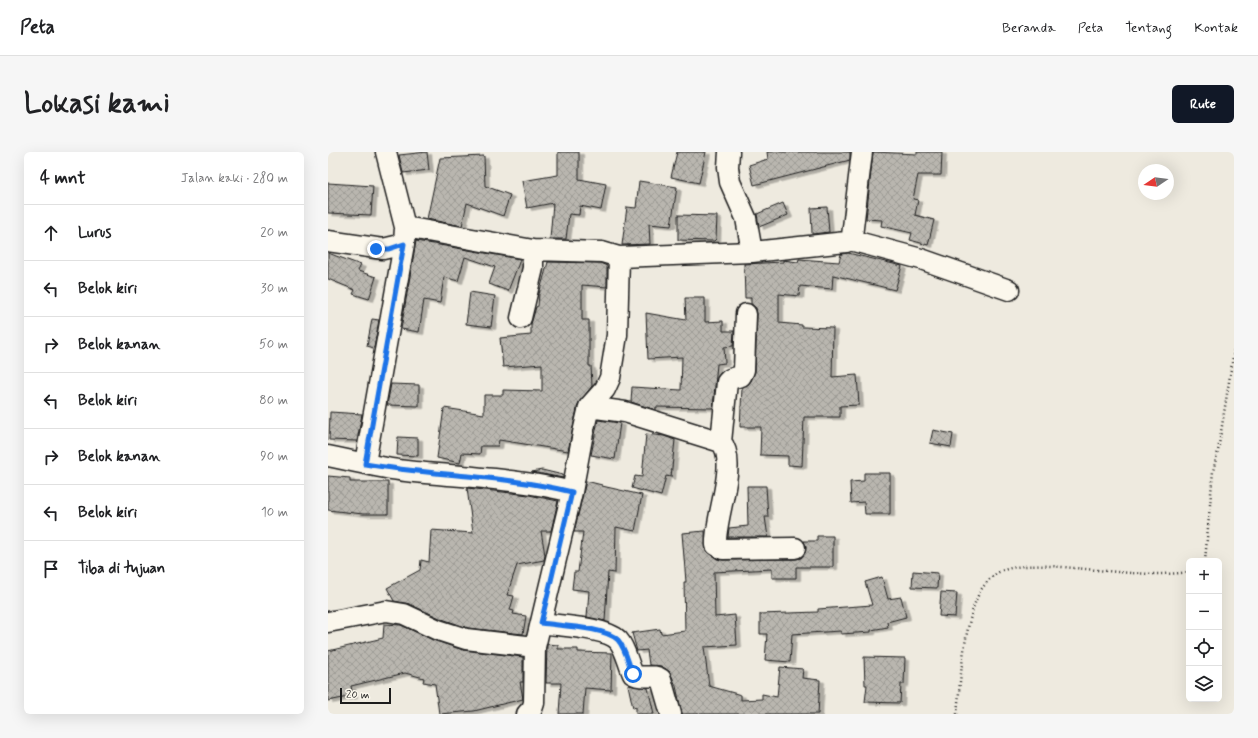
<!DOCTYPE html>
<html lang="id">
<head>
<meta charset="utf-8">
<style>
	:root { --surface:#fff; --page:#f6f6f6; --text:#202124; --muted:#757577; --line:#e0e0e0; --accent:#111827 }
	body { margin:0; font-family:Mynerve,sans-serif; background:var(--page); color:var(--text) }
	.controls { position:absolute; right:12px; bottom:12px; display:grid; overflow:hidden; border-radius:6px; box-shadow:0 4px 16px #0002 }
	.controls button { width:36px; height:36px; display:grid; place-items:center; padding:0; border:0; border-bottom:1px solid var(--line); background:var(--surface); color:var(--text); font:20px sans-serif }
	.compass { position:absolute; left:810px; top:12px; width:36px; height:36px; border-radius:50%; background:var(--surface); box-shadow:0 4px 16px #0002; rotate:257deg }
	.scale { position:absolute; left:12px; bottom:10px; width:51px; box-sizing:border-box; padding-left:4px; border:2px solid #1c1c1c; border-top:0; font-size:11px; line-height:14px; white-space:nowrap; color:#1c1c1c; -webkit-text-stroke:3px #fbf7ec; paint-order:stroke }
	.stop { position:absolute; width:12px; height:12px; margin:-9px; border:3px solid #1a73e8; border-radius:50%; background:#fff }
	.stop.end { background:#1a73e8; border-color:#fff; box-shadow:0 1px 4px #0008 }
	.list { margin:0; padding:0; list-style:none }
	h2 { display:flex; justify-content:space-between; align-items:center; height:52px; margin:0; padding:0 16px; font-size:17px }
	h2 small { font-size:13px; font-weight:400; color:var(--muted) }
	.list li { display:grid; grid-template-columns:26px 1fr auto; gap:12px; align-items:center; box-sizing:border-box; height:56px; padding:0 16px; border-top:1px solid var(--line) }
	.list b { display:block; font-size:15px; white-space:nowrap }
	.list em { font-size:13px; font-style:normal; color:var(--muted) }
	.icon { flex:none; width:22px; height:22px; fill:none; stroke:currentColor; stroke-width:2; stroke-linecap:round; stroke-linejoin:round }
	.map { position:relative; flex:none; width:906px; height:562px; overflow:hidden; border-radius:6px }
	header { display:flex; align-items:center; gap:24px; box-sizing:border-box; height:56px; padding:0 20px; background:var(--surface); border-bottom:1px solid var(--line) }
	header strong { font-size:19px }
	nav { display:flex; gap:22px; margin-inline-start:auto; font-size:14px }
	.intro { display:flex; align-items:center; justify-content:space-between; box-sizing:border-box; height:96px; padding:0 24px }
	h1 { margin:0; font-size:28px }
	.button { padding:10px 18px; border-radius:6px; background:var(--accent); color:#fff; font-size:14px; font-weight:700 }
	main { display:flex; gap:24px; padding:0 24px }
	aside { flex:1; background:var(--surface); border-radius:6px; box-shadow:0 4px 16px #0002 }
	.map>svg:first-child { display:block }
	.building { fill:url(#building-cross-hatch); stroke:#1c1c1c; filter:url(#shadow) }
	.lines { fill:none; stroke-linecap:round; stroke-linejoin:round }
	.minor-casing { stroke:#1c1c1c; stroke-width:23 }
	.path { stroke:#1c1c1c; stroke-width:2.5; stroke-dasharray:1 3; stroke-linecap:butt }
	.minor { stroke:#fbf7ec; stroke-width:20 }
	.route { stroke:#1a73e8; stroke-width:5 }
</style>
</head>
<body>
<header>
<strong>Peta</strong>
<nav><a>Beranda</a><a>Peta</a><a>Tentang</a><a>Kontak</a></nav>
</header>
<div class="intro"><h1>Lokasi kami</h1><a class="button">Rute</a></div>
<main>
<aside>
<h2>4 mnt<small>Jalan kaki · 280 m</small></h2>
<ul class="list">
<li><svg class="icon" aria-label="ahead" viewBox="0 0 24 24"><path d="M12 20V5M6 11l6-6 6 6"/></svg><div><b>Lurus</b></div><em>20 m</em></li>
<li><svg class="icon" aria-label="left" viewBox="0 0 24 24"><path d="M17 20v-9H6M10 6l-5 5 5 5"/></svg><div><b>Belok kiri</b></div><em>30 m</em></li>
<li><svg class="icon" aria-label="right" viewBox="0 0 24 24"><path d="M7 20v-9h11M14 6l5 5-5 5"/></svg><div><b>Belok kanan</b></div><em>50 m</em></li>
<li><svg class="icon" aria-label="left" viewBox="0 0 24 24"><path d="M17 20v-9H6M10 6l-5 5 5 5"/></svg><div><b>Belok kiri</b></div><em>80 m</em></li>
<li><svg class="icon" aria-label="right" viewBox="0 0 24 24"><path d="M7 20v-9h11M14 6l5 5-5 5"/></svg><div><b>Belok kanan</b></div><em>90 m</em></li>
<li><svg class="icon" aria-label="left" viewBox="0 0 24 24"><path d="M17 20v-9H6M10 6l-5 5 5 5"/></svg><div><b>Belok kiri</b></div><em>10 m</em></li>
<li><svg class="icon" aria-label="arrive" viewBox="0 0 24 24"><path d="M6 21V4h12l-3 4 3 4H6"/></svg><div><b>Tiba di tujuan</b></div></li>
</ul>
</aside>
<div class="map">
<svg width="906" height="562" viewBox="0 0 906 562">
	<defs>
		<pattern id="building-cross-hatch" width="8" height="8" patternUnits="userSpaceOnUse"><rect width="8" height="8" fill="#b9b6af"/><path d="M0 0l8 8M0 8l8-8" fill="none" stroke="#9e9c96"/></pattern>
		<filter id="shadow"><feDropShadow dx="4.5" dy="2.5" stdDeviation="0" flood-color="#0004"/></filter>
	</defs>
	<rect width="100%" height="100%" fill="#eeeadf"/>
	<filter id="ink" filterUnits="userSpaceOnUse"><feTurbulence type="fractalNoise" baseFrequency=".025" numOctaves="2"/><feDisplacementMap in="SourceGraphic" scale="8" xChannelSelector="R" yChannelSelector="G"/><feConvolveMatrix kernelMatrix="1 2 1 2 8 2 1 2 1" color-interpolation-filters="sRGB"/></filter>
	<g filter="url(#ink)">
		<!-- building -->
		<path class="building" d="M99 0 101 18 75 21 71 3Z
			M230 0H251V27L278 32 273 58 252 54 251 63 241 62 238 87H222L225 51 199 56 194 29 230 23Z
			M349 0H378L371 31 343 25Z
			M439 0H522V8L426 33 421 13 440 7Z
			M545 0 589 2V0H614L613 23H590L585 47 590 48 587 63 606 68 600 93 582 88 584 81 553 74 554 68 538 67Z
			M156 4 157 34 182 43 175 64 139 51 134 74 99 67 112 6Z
			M311 29 349 35 343 74 321 72 322 92 294 93 299 55 308 56Z
			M0 31 45 34 43 63 0 61Z
			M455 51 460 63 431 75 429 62Z
			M499 55 501 80 484 82 483 56Z
			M350 63 389 64 388 87 386 89 350 88Z
			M88 89 192 107V108L180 139 161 132 167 115 137 105 130 129 116 125 112 151 96 148 91 180 73 177Z
			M0 101 33 113 30 119 48 125 41 147 25 142 27 138 0 127Z
			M520 101 574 114 567 138 505 123 504 137 472 134 471 144 451 142V171L474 173V175L505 176 504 225 529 223 531 253 512 254V265H476L474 314 460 313V304L432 303 433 275H412L414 236 423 229 427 219 429 162 428 156 423 152V146H417L416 112 455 110V108L470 110 471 107 511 110 513 102Z
			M220 110 272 111 279 114V135L254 133V168H261V214H263L264 234 250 252 240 299 171 288 170 294H153L152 302 134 301 132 311 109 306 116 256 156 262V243H175V238L214 239V212L175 215 172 186 203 183V172L208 155 210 154 211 142Z
			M142 140 167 144 163 175 138 172Z
			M357 146H377V170L395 169V179H406L405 194 396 195 397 211 389 212 385 256 328 255V258L303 250 304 235 353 238 354 205 320 207 318 161 358 168Z
			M44 167 51 168 46 196 39 194Z
			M63 232 91 233V254L59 253Z
			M2 260 34 262 29 289 1 288Z
			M270 268 292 271 287 307 263 303Z
			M605 278 625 282 623 295 602 291Z
			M318 282 336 284 347 288 343 325 338 324 333 344 304 336 307 324 314 325Z
			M70 285 90 286V304L69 303Z
			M214 318 235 323V326L204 320Z
			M536 321H562V362H537L536 350 523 351 522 330 536 329Z
			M0 324 22 326V330H60V362H35L0 358Z
			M258 329 274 333V334L314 343 307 379 288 375 287 421 280 420 277 469 259 465 261 439 244 437 246 420H250L255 380H246Z
			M419 334H438L440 365H437L440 385H400L401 376 420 374Z
			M139 336 201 343 230 349 223 379H213L217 403 216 408 189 413 179 443 186 444 182 458 186 459 185 462 198 464 195 482 140 476 114 467 81 452 66 449 59 436 92 418 93 408 101 410 103 378 145 381Z
			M377 379 378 399 389 407 395 408 468 407 473 406 477 401 478 395 476 389H489V384H505V415H468V426H444V417L386 420 387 465 407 463 409 493 376 495 381 534 413 543V548L434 547V542L449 545 452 515 475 517 474 526 492 528 490 562H354L348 534 342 520 333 514 321 513 319 498 309 499 304 481 332 477 333 482 357 479 356 430H358L354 381Z
			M585 419 610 421 609 436 584 435Z
			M554 425 560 447 573 445 578 465 559 470 560 475 543 478V480L513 482V479L464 482 462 510 437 508 439 482H432V462L490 460V457L544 453 537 430Z
			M613 440 629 441 627 465 611 464Z
			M56 472 73 473 105 488 135 498 195 505V530H192L195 547 146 559 111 562 107 532 95 530 96 526 77 521 23 534 25 544 0 549V499L55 486Z
			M219 492 230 493V497H250V500L284 501 283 538 257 536 255 562H231L233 531H218Z
			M536 505 577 506 576 532H573L572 551 537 550 539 533H537Z
			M300 533 320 536 326 562H308V555L305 556Z"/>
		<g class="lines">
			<!-- minor casing -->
			<g class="minor-casing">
				<path id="minor" d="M401 0 400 15 402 30 418 66 424 100
					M77 75 205 98 274 100 291 105
					M522 88 593 107 681 138
					M0 89 55 97 76 92 77 75 58 0
					M193 166 205 116V98
					M261 255 297 260 393 290C411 310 386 367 388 393L395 397 467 396
					M393 290 399 230 402 227 413 224 416 218 418 162
					M0 304C26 309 52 316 78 319 133 325 189 326 244 340
					M37 311 76 92
					M0 470 58 459 76 462 110 478 138 487 207 495
					M213 471C232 474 277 475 290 488 298 497 300 512 305 522 314 528 325 521 333 527L343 562
					M199 562 204 557 206 551 207 495 244 340 255 281 261 255 277 237 282 226 289 183 291 105 424 100 518 90 522 88 524 84 534 0"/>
			</g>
			<!-- path -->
			<path class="path" d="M877 409 885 319 890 299 906 198
				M629 562C632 530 637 460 655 435 660 428 668 420 676 418 697 411 723 414 746 416 783 419 824 425 861 420"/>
			<!-- minor -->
			<use href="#minor" class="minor"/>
		</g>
	</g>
	<g class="lines" filter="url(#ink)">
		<!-- route -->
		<path class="route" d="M48 97H61L76 92 37 312C105 324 176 323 244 340L213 471C232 474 277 475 290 488 298 497 300 511 305 522"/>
	</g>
</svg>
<div class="controls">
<button>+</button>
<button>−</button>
<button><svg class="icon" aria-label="locate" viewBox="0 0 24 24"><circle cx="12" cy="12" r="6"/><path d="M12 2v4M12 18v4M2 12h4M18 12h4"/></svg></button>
<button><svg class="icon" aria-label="layers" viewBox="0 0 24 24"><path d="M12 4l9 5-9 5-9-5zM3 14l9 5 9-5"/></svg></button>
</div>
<svg class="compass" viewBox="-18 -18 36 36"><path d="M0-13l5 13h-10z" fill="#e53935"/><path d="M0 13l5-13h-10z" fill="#757577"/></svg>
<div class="scale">20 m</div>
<div class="stop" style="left:305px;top:522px"></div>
<div class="stop end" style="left:48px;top:97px"></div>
</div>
</main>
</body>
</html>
